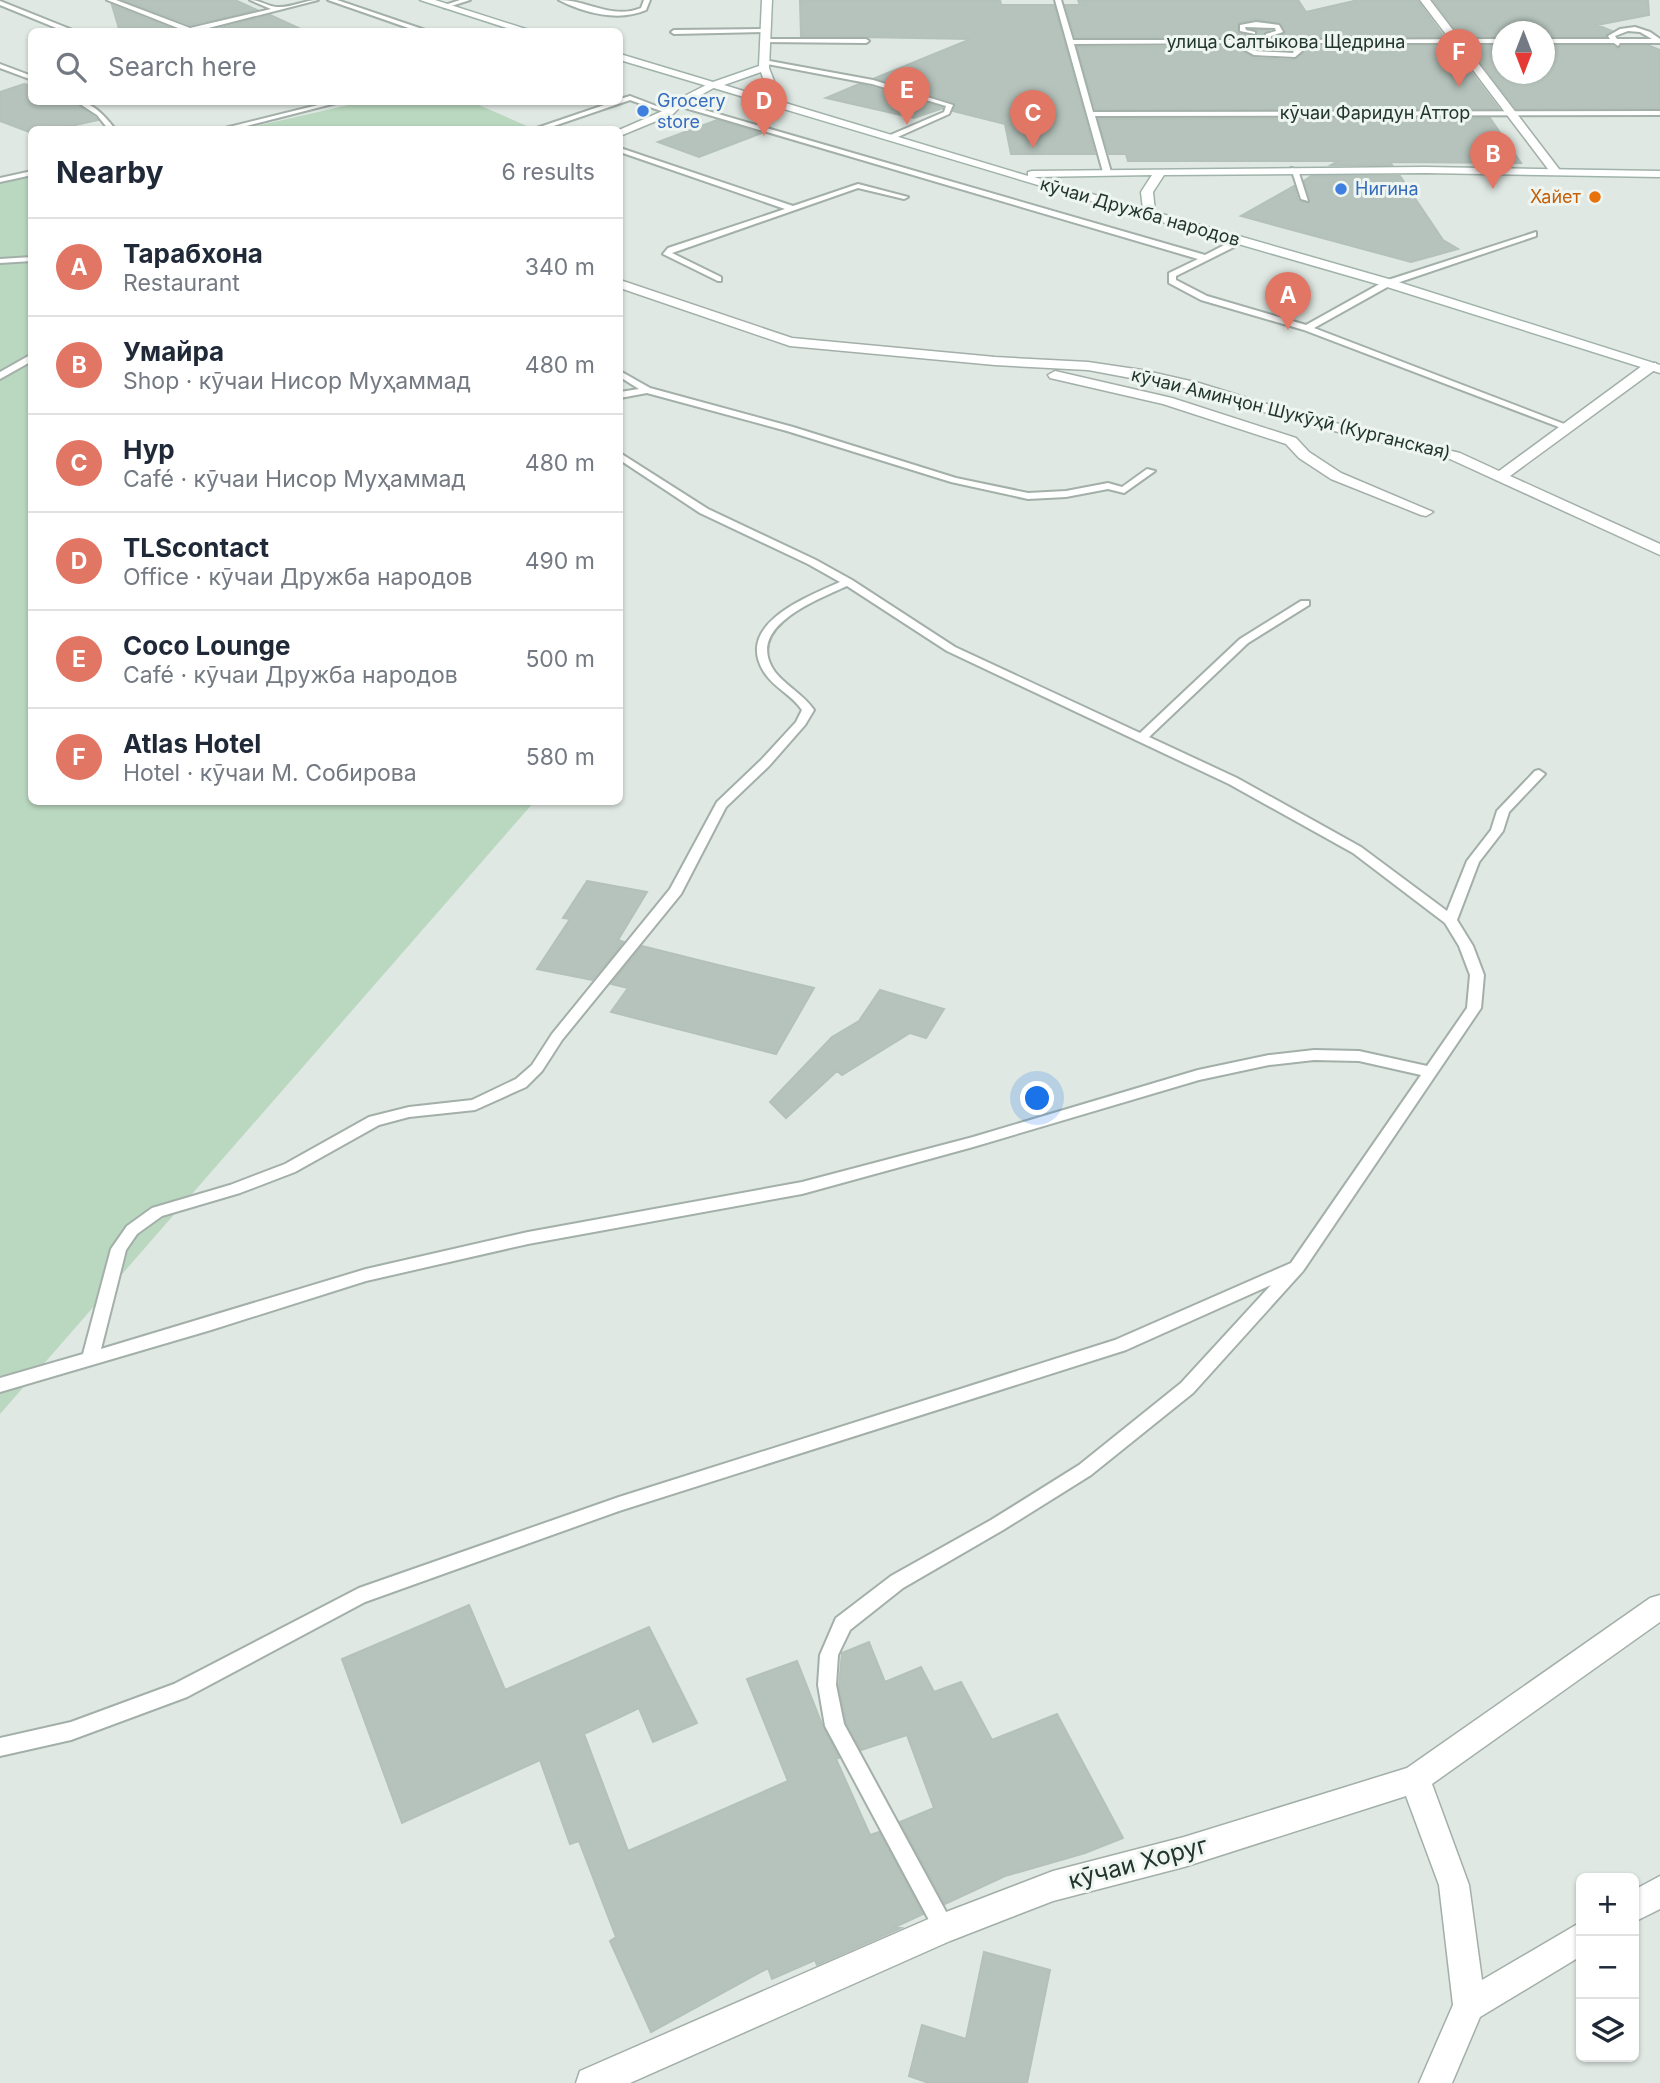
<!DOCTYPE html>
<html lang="en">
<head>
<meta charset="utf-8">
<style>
	:root { --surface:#fff; --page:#f2f2f3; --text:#1f2937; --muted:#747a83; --line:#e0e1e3; --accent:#e17665 }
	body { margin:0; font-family:Inter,sans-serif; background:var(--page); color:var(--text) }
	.controls { position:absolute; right:21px; bottom:21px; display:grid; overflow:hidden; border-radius:10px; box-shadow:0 2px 5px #0004 }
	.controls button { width:63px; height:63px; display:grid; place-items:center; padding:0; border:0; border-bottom:2px solid var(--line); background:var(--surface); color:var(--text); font:35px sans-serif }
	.compass { position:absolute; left:1492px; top:21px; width:63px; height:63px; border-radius:50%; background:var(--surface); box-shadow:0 2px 5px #0004; rotate:180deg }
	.you { position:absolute; left:1038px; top:1099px; width:24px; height:24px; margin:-18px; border:5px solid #fff; border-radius:50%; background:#1a73e8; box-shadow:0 0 0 10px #1a73e833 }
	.badge { display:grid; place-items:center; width:46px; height:46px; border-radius:50%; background:var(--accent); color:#fff; font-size:23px; font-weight:700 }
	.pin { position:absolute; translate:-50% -58px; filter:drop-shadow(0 2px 4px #0008) }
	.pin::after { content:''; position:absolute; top:37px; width:24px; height:21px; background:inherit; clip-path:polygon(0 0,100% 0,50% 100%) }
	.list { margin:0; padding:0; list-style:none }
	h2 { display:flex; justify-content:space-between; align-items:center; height:91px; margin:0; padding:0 28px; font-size:30px }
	h2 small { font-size:23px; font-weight:400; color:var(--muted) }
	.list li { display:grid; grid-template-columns:46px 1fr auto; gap:21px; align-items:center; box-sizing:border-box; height:98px; padding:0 28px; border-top:2px solid var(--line) }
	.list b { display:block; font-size:26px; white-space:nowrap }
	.list p { margin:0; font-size:23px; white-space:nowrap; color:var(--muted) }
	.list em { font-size:23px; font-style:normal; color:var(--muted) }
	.icon { flex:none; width:38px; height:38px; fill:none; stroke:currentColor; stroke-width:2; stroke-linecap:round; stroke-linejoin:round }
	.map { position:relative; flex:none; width:1660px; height:2083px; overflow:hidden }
	.search { position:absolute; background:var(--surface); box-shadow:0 2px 5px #0004; left:28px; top:28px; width:595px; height:77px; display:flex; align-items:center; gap:18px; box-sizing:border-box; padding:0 24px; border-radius:10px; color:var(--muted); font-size:26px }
	.panel { position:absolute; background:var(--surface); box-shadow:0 2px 5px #0004; left:28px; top:126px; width:595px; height:679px; border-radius:10px }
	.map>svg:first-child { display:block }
	.green { fill:#bad7bf }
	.building { fill:#b5c3bc; stroke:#b3c1ba; stroke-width:2 }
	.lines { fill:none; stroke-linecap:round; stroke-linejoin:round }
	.lane-casing { stroke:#a3afa9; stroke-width:4 }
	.street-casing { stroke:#a3afa9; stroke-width:3 }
	.secondary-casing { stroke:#a0b3aa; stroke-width:3 }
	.lane { fill:#fff; fill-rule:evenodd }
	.street { fill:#fff; fill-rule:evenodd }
	.secondary { fill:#fff; fill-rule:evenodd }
	.shop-dot { fill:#3f7fe0; stroke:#eff6f2; stroke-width:2.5 }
	.food-dot { fill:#e8710a; stroke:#eff6f2; stroke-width:2.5 }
	.labels { text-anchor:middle; stroke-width:6; stroke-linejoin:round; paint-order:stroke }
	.far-street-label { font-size:18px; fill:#22362f; stroke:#eff6f2 }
	.far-shop-label { font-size:18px; fill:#366cbe; stroke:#eff6f2; text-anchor:start }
	.far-food-label { font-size:18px; fill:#c56008; stroke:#eff6f2; text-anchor:end }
	.near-street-label { font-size:24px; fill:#22362f; stroke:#eff6f2 }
</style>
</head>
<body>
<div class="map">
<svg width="1660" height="2083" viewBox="0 0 1660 2083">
	<rect width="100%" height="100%" fill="#dfe8e3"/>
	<!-- green -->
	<path class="green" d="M362 102H472L534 129 238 130Z
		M31 176 32 802H534L0 1414V183Z"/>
	<!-- building -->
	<path class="building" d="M123 0H235L257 10 190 25Z
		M800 0H1000L1001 5H1054L1095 154H1011L1005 124 953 111 954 102 875 78 971 39 801 36Z
		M1078 0H1298L1306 12 1358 0H1417L1444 37H1275L1285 33 1281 24 1256 19 1238 23V33L1254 37 1258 34 1256 30H1269L1263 37H1075L1065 5H1080Z
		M1433 0H1648L1649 15 1597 25 1612 31 1606 36H1544V32H1502V37H1461Z
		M112 5 178 31 120 32Z
		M270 15 307 32H206Z
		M1243 46V51L1254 58 1295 60 1305 51 1301 46H1451L1499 109H1095L1077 47Z
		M1502 46V74H1544V46H1613L1618 49 1621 46H1650L1660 50V108L1516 109 1468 46Z
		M24 84 32 86V102H75L98 120 53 130H32V133L0 121V92Z
		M859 84 871 87 943 108 914 118 826 98Z
		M1490 118 1521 163 1390 162 1392 165H1331L1338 161H1128L1126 154H1109L1098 119Z
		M717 120 762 133 699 157 658 142Z
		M1311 176H1400L1443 240 1458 249 1411 262 1241 216 1294 186 1298 200 1309 203 1304 181Z
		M587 881 647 892 618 940 624 942 592 980 537 969 570 919 563 918Z
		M642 946 718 965 814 988 776 1054 611 1012 628 988 611 984Z
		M880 990 944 1009 926 1038 910 1033 842 1075 837 1071 786 1118 770 1102 832 1037 859 1021Z
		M469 1605 505 1690 649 1627 697 1723 653 1742 639 1708 584 1734 628 1851 788 1781 747 1679 797 1661 823 1727 839 1758 836 1759 870 1835 879 1832 923 1914 895 1927 901 1928 817 1965 815 1960 772 1979 768 1968 651 2032 610 1941 616 1937 579 1841 570 1844 540 1760 402 1823 342 1659Z
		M869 1642 885 1682 921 1667 934 1692 961 1682 992 1740 1057 1714 1123 1838 1085 1853 1005 1876 945 1904 900 1822 934 1808 907 1735 861 1750 846 1723 839 1687 842 1653Z
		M984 1952 1050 1970 1027 2083H929L909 2076 922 2025 966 2039Z"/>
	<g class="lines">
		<!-- lane casing -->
		<g class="lane-casing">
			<path id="lane" d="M107 0H116L190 28 271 9 250 0C260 0 268 7 278 7 291 8 305 0 318 0L193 32H180L183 30Z
				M328 0H337L431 32H420Z
				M460 0H470L445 8 442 6Z
				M559 0C588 0 612 20 641 8L644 0H650L646 10C619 22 584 13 559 0Z
				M1055 0H1061L1073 40H1265L1266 34 1276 31 1275 28 1245 27 1246 30 1255 32V34L1240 31V25L1256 22 1279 25 1283 32 1271 36V40L1502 39V43H1271L1268 47 1251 48 1255 51 1293 53 1295 47H1299L1302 51 1295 57 1254 55 1245 50 1246 45 1260 43 1074 44 1093 112 1660 111V115L1095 116 1111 172 1107 174 1103 172Z
				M0 1 75 31 76 32H66L0 5Z
				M1635 27 1650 32 1660 39V43H1620L1618 46 1614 43H1544V39H1610L1608 36 1620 29ZM1628 31 1640 32 1652 39H1617L1615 36Z
				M764 29 766 32 674 34 671 32 674 30Z
				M763 39H866L869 41 866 43 761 42Z
				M764 60 873 80 953 105 949 114 891 140 888 136 944 112 946 106 872 84 762 63Z
				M0 64 32 76V80L0 68Z
				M630 96 672 112 667 113 630 100 542 130H531L613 102H620V99Z
				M77 102C93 101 106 118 116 130H109L97 115Z
				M330 102H340L231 130H217Z
				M677 102 1205 255 1236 239H1242V243L1176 276V280L1207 296 1306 325 1385 281 1536 232V236L1391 285 1314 328 1572 427 1564 429 1304 330 1201 300 1169 283V273L1198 259 675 105Z
				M620 148 793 206 858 184 908 197 904 199 858 188 672 253 721 277V281H718L663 254 668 248 785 209 620 152Z
				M1291 168 1298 170 1308 201 1301 199Z
				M32 171V175L0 182V178Z
				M32 257V261L0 263V259Z
				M32 354V361L0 379V372Z
				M620 371 650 388 793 427 956 478 1028 493 1066 491 1108 483 1122 487 1147 469 1155 471 1124 493 1108 489 1066 497 1028 499 951 482 787 431 647 393 620 398V392L639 389 620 377Z
				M620 453 708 509 816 560 852 580 955 647 1140 733 1240 639 1301 601H1309V605L1248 643 1149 737 1237 778 1361 847 1447 911 1467 861 1491 830 1497 811 1535 771 1539 770 1545 774 1509 812 1503 831 1479 862 1457 920 1473 946 1484 975 1481 1008 1303 1271 1193 1393 1091 1475 1003 1530 903 1588 850 1630 838 1655 836 1685 844 1724 951 1921 954 1928 951 1935 944 1938 937 1935 825 1726 818 1685 820 1655 836 1618 891 1576 991 1520 1079 1465 1181 1383 1271 1285 1126 1350 619 1511 365 1602 187 1697 71 1740 0 1756V1738L71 1722 174 1684 359 1588 619 1497 1115 1340 1291 1263 1421 1075 1359 1061 1314 1060 1269 1065 1199 1080 973 1147 802 1194 528 1244 366 1281 211 1330 0 1392V1378L83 1354 111 1249 127 1226 152 1208 230 1185 285 1164 369 1117 409 1107 472 1100 516 1079 532 1065 552 1034 670 889 717 802 761 760 796 722 802 710C792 695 773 687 764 672 734 624 807 597 840 582L808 564 700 513 620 460ZM847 586 947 651 1229 784 1353 853 1445 923 1459 946 1470 975 1467 1008 1427 1066 1359 1051 1314 1050 1269 1055 1198 1070 973 1137 802 1182 528 1232 366 1269 101 1349 126 1250 137 1234 162 1216 240 1193 295 1172 379 1125 409 1117 475 1110 526 1087 542 1071 562 1040 681 894 726 807 769 766 805 725 814 710C803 694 786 686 775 672 743 627 817 600 847 586Z"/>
		</g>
		<!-- street casing -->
		<g class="street-casing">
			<path id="street" d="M1420 0H1430L1559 169V173H1551Z
				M710 83 719 85 681 106 673 114 620 136 619 130 665 110 673 102Z
				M620 280 792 338 995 357 1088 362 1142 370 1199 383 1302 415 1460 453 1499 471 1646 363H1656V369L1510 476 1660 544V555L1450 459 1293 421 1190 389 1088 370 995 365 790 346 620 288Z
				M1055 371 1172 398 1296 438 1309 452 1341 473 1433 512 1426 516 1421 515 1331 479 1299 458 1286 444 1163 404 1050 378 1048 375Z
				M1660 1595V1622L1432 1784 1469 1885 1482 1980 1581 1922V1956L1480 2017 1452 2083H1419L1453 2005 1439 1885 1406 1796 1184 1867 1053 1901 950 1941 630 2083H576L580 2071 933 1917 1053 1871 1184 1837 1407 1768 1650 1598Z
				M1660 1876V1909L1634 1922V1890Z"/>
		</g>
		<!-- secondary casing -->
		<g class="secondary-casing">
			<path id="secondary" d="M420 0H435L535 32H519Z
				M762 0H772L769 68 782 102 1028 176V172L1032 171 1425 167 1660 171V177L1425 173 1164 175 1153 192 1155 212 1392 280 1660 365V373L1384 286 1145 217 620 60V54L713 82 759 66ZM761 72 770 99 724 85ZM1152 175 1141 192 1143 209 1034 177Z"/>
		</g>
		<!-- lane -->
		<use href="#lane" class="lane"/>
		<!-- street -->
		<use href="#street" class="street"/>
		<!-- secondary -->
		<use href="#secondary" class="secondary"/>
	</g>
	<!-- markers -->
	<g class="shop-dot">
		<circle cx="643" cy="111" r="7"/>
		<circle cx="1341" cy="189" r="7"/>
	</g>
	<circle class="food-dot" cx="1595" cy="197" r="7"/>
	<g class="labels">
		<!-- far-street labels -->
		<g class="far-street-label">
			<text x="1286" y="48">улица Салтыкова Щедрина</text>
			<text x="1375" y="119">кӯчаи Фаридун Аттор</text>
			<text transform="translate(1140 212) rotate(16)" y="6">кӯчаи Дружба народов</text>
			<text transform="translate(1291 414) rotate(14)" y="6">кӯчаи Аминҷон Шукӯҳӣ (Курганская)</text>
		</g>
		<!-- far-shop labels -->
		<g class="far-shop-label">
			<text x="657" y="107">Grocery<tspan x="657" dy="21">store</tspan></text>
			<text x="1355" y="195">Нигина</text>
		</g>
		<!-- far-food labels -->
		<g class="far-food-label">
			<text x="1581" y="203">Хайет</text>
		</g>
		<!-- near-street labels -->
		<g class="near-street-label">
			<text transform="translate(1138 1863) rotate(-15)" y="8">кӯчаи Хоруг</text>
		</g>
	</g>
</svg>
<div class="controls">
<button>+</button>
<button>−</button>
<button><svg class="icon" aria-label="layers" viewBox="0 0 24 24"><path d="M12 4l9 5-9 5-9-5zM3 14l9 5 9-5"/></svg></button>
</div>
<svg class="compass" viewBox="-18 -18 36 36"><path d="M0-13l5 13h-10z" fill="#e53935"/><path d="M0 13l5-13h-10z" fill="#747a83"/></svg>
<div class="you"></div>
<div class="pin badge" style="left:1288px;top:330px">A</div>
<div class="pin badge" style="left:1493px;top:189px">B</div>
<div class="pin badge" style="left:1033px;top:148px">C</div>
<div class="pin badge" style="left:764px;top:136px">D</div>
<div class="pin badge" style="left:907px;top:125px">E</div>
<div class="pin badge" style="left:1459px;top:87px">F</div>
<div class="search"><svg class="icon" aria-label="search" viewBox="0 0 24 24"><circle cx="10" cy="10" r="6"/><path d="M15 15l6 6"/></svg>Search here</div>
<section class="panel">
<h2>Nearby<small>6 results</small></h2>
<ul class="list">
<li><span class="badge">A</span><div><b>Тарабхона</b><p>Restaurant</p></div><em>340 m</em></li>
<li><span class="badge">B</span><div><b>Умайра</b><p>Shop · кӯчаи Нисор Муҳаммад</p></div><em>480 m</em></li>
<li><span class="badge">C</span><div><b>Нур</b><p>Café · кӯчаи Нисор Муҳаммад</p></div><em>480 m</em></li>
<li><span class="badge">D</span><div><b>TLScontact</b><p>Office · кӯчаи Дружба народов</p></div><em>490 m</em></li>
<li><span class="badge">E</span><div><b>Coco Lounge</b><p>Café · кӯчаи Дружба народов</p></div><em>500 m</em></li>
<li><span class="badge">F</span><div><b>Atlas Hotel</b><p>Hotel · кӯчаи М. Собирова</p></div><em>580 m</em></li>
</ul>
</section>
</div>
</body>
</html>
